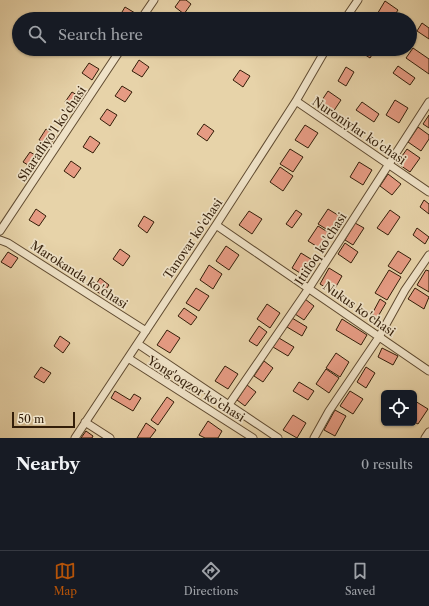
<!DOCTYPE html>
<html lang="en">
<head>
<meta charset="utf-8">
<style>
	:root { --surface:#171b24; --page:#242831; --text:#f1f3f6; --muted:#9ea1a6; --line:#363941; --accent:#b45309 }
	body { margin:0; font-family:"Libre Caslon Text",serif; background:var(--page); color:var(--text) }
	.controls { position:absolute; right:12px; bottom:12px; display:grid; overflow:hidden; border-radius:6px; box-shadow:0 1px 3px #0004 }
	.controls button { width:36px; height:36px; display:grid; place-items:center; padding:0; border:0; border-bottom:1px solid var(--line); background:var(--surface); color:var(--text); font:20px sans-serif }
	.scale { position:absolute; left:12px; bottom:10px; width:63px; box-sizing:border-box; padding-left:4px; border:2px solid #331e09; border-top:0; font-size:11px; line-height:14px; white-space:nowrap; color:#331e09; -webkit-text-stroke:3px #efe2c7; paint-order:stroke }
	.list { margin:0; padding:0; list-style:none }
	h2 { display:flex; justify-content:space-between; align-items:center; height:52px; margin:0; padding:0 16px; font-size:17px }
	h2 small { font-size:13px; font-weight:400; color:var(--muted) }
	.icon { flex:none; width:22px; height:22px; fill:none; stroke:currentColor; stroke-width:2; stroke-linecap:round; stroke-linejoin:round }
	.map { position:relative; flex:none; width:429px; height:438px; overflow:hidden }
	.search { position:absolute; background:var(--surface); box-shadow:0 1px 3px #0004; left:12px; right:12px; top:12px; height:44px; display:flex; align-items:center; gap:10px; box-sizing:border-box; padding:0 14px; border-radius:22px; color:var(--muted); font-size:15px }
	.sheet { height:112px; background:var(--surface) }
	nav { display:flex; justify-content:space-around; align-items:center; box-sizing:border-box; height:56px; border-top:1px solid var(--line); background:var(--surface); font-size:11px; color:var(--muted) }
	nav a { display:grid; justify-items:center; gap:2px }
	nav .on { color:var(--accent) }
	.map>svg:first-child { display:block }
	.building { fill:#e69b83; stroke:#331e09 }
	.lines { fill:none; stroke-linecap:round; stroke-linejoin:round }
	.street-casing { stroke:#604b31; stroke-width:9 }
	.street { stroke:#efe2c7; stroke-width:7 }
	.labels { text-anchor:middle; stroke-width:3.5; stroke-linejoin:round; paint-order:stroke }
	.street-label { font-size:12px; fill:#331e09; stroke:#efe2c7 }
</style>
</head>
<body>
<div class="map">
<svg width="429" height="438" viewBox="0 0 429 438">
	<rect width="100%" height="100%" fill="#e7d3a9"/>
	<filter id="stains"><feTurbulence type="fractalNoise" baseFrequency=".005" numOctaves="4"/><feColorMatrix values="0 0 0 0 .2 0 0 0 0 .09 0 0 0 0 .02 0 0 0 .5 -.17"/></filter>
	<radialGradient id="worn" r=".72"><stop offset=".6" stop-color="#630" stop-opacity="0"/><stop offset="1" stop-color="#630" stop-opacity=".3"/></radialGradient>
	<!-- building -->
	<path class="building" d="M180 0H186L191 4 184 14 175 7Z
		M385 1 398 10 392 19H380L376 16Z
		M125 7 135 13 132 19 119 17Z
		M422 23 429 28V39L417 31Z
		M413 48 429 59V74L406 58Z
		M356 49H374L375 50 370 58Z
		M139 60 149 67 142 77 132 71Z
		M89 63 99 69 92 80 82 73Z
		M398 66 415 78 410 85 393 73Z
		M346 67 354 72 346 86 338 81Z
		M240 70 250 76 243 87 233 80Z
		M122 86 132 92 125 102 115 96Z
		M328 91 341 100 331 115 318 106Z
		M72 92 82 98 75 109 65 102Z
		M395 100 408 108 399 123 386 115Z
		M362 102 379 114 374 122 356 110Z
		M107 109 117 115 110 126 100 119Z
		M429 115V128L423 124Z
		M204 124 214 131 207 141 197 134Z
		M305 125 318 133 308 148 295 140Z
		M418 127 429 135V139L421 151 408 142Z
		M46 129 56 136 49 146 39 140Z
		M90 136 100 143 93 153 83 147Z
		M290 149 303 157 293 172 280 164Z
		M407 149 420 158 410 172 397 163Z
		M30 152 40 158 33 168 23 162Z
		M71 161 81 168 74 178 64 171Z
		M359 162 372 170 363 185 350 177Z
		M280 167 293 176 283 191 270 182Z
		M388 174 401 184 392 195 380 186Z
		M424 200 429 204V214L420 207Z
		M36 209 46 216 39 226 29 220Z
		M328 209 341 217 331 232 318 224Z
		M296 210 302 214 292 228 286 224Z
		M390 210 400 217 388 235 377 228Z
		M249 211 262 219 252 234 239 225Z
		M144 216 154 222 147 233 138 226Z
		M355 223 364 228 353 245 345 240Z
		M318 226 331 234 321 249 308 241Z
		M417 228 429 237 425 244 413 235Z
		M345 243 358 252 351 263 338 254Z
		M226 246 239 255 229 270 216 261Z
		M120 249 130 256 123 266 113 259Z
		M398 251 411 259 401 274 388 266Z
		M8 252 18 258 11 268 1 262Z
		M301 253 314 261 305 276 292 268Z
		M209 265 222 274 213 289 200 280Z
		M329 268 342 276 333 292 320 284Z
		M389 270 401 277 387 300 375 293Z
		M426 270 429 271V292L417 285Z
		M100 278 109 285 102 295 93 289Z
		M196 288 209 296 199 311 186 303Z
		M415 288 429 297 424 309 408 299Z
		M305 299 314 306 304 320 295 314Z
		M380 299 386 303 377 318 372 314Z
		M267 304 280 313 270 328 257 319Z
		M184 308 197 317 191 325 178 316Z
		M292 318 307 327 302 336 287 327Z
		M342 319 367 335 361 345 336 330Z
		M259 326 267 332 257 346 249 341Z
		M167 330 180 338 170 353 157 345Z
		M60 336 70 343 63 353 54 346Z
		M279 338 294 347 288 356 273 347Z
		M382 348 398 356 393 365 378 357Z
		M336 353 349 362 340 377 326 368Z
		M264 361 273 368 263 382 254 376Z
		M225 366 238 374 228 389 215 381Z
		M41 367 51 373 44 383 34 377Z
		M366 367 375 373 366 388 357 382Z
		M326 369 339 378 329 393 316 384Z
		M299 382 314 391 308 400 293 391Z
		M247 385 256 392 245 406 237 400Z
		M115 391 130 400 134 394 141 398 133 411 111 398Z
		M350 391 363 399 353 414 340 406Z
		M167 397 174 402 158 425 151 420Z
		M415 401 428 409 418 424 414 422Z
		M335 410 346 416 335 436 324 430Z
		M293 415 306 423 297 438 283 430Z
		M208 421 222 431 218 438H205L199 435Z
		M146 423 156 430 150 438H137Z
		M86 431 93 436 92 438H81Z"/>
	<g class="lines">
		<!-- street casing -->
		<g class="street-casing">
			<path id="street" d="M141 19 154 0
				M345 19 358 0
				M296 101 429 192
				M216 225 429 371
				M0 231 121 49
				M0 240 8 243 146 331
				M138 344 278 438
				M128 358 253 438
				M228 406 309 288 429 102
				M85 422 110 438
				M75 438 216 225 296 101 326 49
				M314 438 329 411 379 337 405 290 429 255
				M425 438 429 432"/>
		</g>
		<!-- street -->
		<use href="#street" class="street"/>
	</g>
	<g class="labels">
		<!-- street labels -->
		<g class="street-label">
			<text transform="translate(359 131) rotate(34)" y="4">Nuroniylar ko'chasi</text>
			<text transform="translate(52 134) rotate(-56)" y="4">Sharafliyo'l ko'chasi</text>
			<text transform="translate(193 239) rotate(-56)" y="4">Tanovar ko'chasi</text>
			<text transform="translate(321 249) rotate(-57)" y="4">Ittifoq ko'chasi</text>
			<text transform="translate(79 275) rotate(33)" y="4">Marokanda ko'chasi</text>
			<text transform="translate(359 309) rotate(35)" y="4">Nukus ko'chasi</text>
			<text transform="translate(196 389) rotate(32)" y="4">Yong'oqzor ko'chasi</text>
		</g>
	</g>
	<rect width="100%" height="100%" filter="url(#stains)"/>
	<rect width="100%" height="100%" fill="url(#worn)"/>
</svg>
<div class="controls">
<button><svg class="icon" aria-label="locate" viewBox="0 0 24 24"><circle cx="12" cy="12" r="6"/><path d="M12 2v4M12 18v4M2 12h4M18 12h4"/></svg></button>
</div>
<div class="scale">50 m</div>
<div class="search"><svg class="icon" aria-label="search" viewBox="0 0 24 24"><circle cx="10" cy="10" r="6"/><path d="M15 15l6 6"/></svg>Search here</div>
</div>
<section class="sheet">
<h2>Nearby<small>0 results</small></h2>
<ul class="list">
</ul>
</section>
<nav>
<a class="on"><svg class="icon" aria-label="map" viewBox="0 0 24 24"><path d="M3 6l6-2 6 2 6-2v14l-6 2-6-2-6 2zM9 4v14M15 6v14"/></svg>Map</a>
<a><svg class="icon" aria-label="directions" viewBox="0 0 24 24"><path d="M12 3l9 9-9 9-9-9zM9 14v-3h6M13 9l2 2-2 2"/></svg>Directions</a>
<a><svg class="icon" aria-label="saved" viewBox="0 0 24 24"><path d="M7 4h10v16l-5-4-5 4z"/></svg>Saved</a>
</nav>
</body>
</html>
